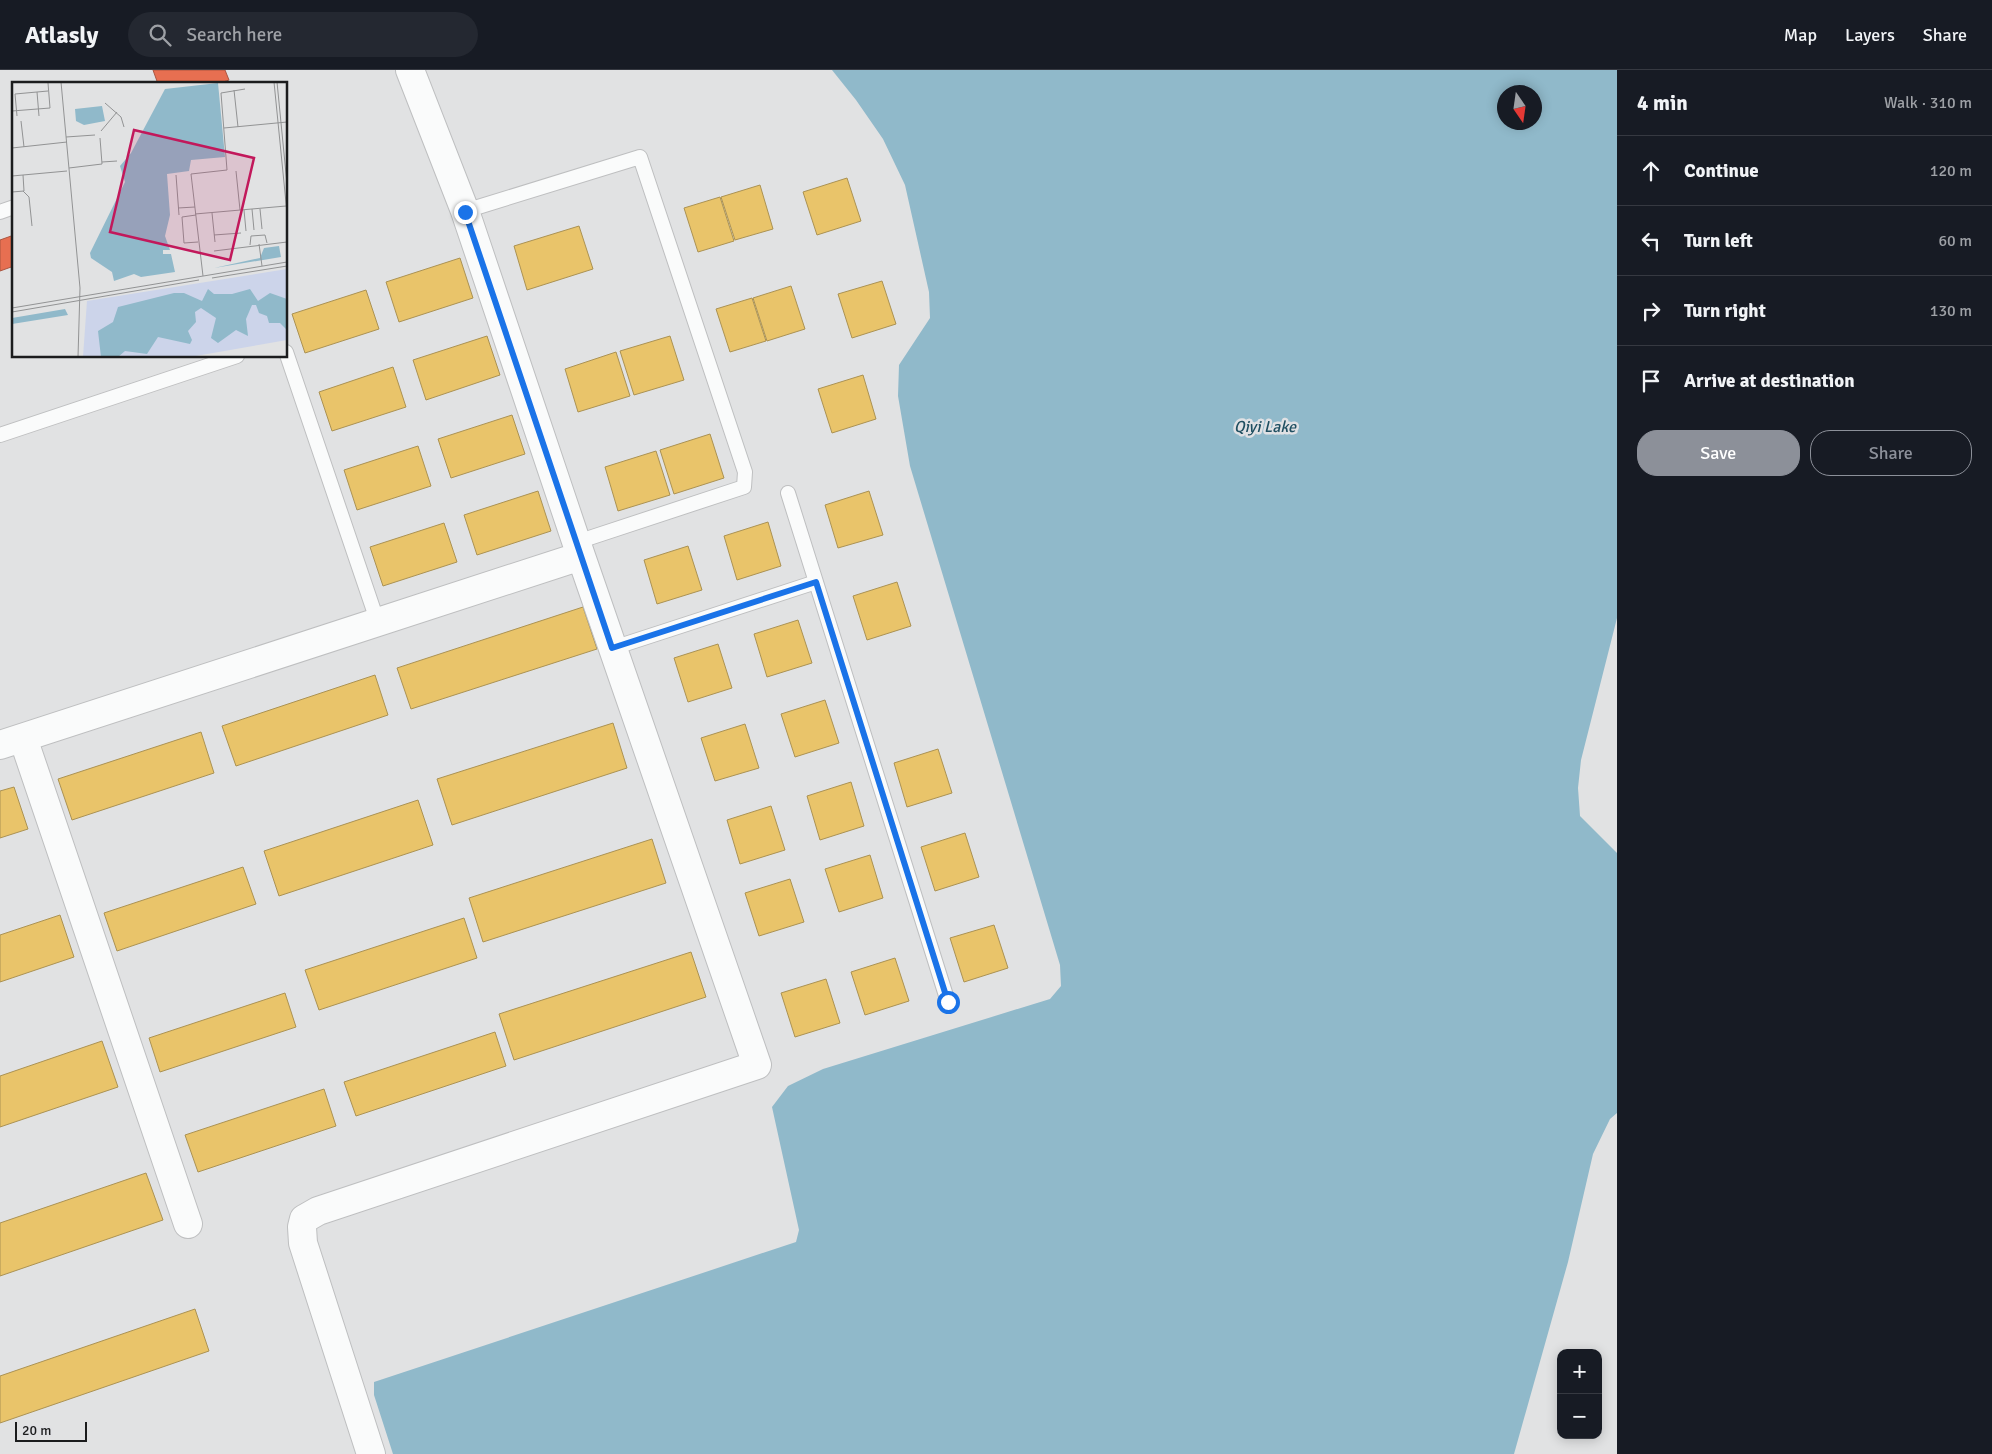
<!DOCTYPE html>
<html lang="en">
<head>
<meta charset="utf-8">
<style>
	:root { --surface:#171b24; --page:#242831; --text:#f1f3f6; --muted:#9ea1a6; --line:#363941; --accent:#8c9099 }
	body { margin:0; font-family:Signika,sans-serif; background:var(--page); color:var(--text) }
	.controls { position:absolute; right:15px; bottom:15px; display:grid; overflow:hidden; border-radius:10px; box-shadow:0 2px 12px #0003 }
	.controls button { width:45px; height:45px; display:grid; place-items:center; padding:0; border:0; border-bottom:1px solid var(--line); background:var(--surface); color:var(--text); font:25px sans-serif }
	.compass { position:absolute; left:1497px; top:15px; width:45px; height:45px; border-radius:50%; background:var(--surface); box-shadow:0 2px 12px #0003; rotate:167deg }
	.scale { position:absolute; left:15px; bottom:12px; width:72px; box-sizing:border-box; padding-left:5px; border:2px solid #1b1c1d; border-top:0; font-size:14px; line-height:18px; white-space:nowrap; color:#1b1c1d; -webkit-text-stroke:4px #e0e1e4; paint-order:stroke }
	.stop { position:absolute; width:15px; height:15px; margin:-11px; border:4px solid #1a73e8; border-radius:50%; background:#fff }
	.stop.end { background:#1a73e8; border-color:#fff; box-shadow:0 1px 5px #0008 }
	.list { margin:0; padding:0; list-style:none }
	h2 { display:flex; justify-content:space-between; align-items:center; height:65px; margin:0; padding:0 20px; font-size:21px }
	h2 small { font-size:16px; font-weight:400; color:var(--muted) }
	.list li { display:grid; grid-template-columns:32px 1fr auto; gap:15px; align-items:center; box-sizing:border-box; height:70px; padding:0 20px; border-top:1px solid var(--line) }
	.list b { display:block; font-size:19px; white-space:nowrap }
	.list em { font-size:16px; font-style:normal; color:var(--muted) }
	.actions { display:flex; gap:10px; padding:15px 20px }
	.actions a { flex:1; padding:11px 0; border:1px solid var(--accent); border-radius:20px; text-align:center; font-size:18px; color:var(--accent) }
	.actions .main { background:var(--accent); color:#fff }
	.icon { flex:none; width:28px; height:28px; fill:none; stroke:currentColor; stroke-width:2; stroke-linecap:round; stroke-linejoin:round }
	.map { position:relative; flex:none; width:1617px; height:1384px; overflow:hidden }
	header { display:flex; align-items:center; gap:30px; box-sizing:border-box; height:70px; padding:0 25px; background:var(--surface); border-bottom:1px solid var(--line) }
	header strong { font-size:24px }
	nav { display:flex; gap:28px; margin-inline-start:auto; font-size:18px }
	.search { width:350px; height:45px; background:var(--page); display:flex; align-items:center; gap:12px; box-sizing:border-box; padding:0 18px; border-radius:28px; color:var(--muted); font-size:19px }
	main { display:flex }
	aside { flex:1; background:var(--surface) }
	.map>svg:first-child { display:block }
	.water { fill:#90b9ca; fill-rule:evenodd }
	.homes { fill:#e9c46a; stroke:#ab9253 }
	.shops { fill:#e76f51; stroke:#aa5641 }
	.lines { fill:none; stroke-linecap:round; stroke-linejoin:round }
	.lane-casing { stroke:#bebfc0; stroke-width:16 }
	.street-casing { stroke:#bebfc0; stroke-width:30 }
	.lane { stroke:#fafbfb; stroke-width:14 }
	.street { stroke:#fafbfb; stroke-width:28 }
	.route { stroke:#1a73e8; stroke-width:6 }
	.labels { text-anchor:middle; stroke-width:5; stroke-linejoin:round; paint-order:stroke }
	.water-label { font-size:16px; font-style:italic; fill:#1f4f61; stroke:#e0e1e4 }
	.inset-road { fill:none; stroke:#929394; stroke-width:1 }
	.view { fill:#c2185b; fill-opacity:0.15; stroke:#c2185b; stroke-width:2.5 }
	.inset-edge { fill:none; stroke:#1b1c1d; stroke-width:2.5 }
</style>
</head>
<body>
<header>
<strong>Atlasly</strong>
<div class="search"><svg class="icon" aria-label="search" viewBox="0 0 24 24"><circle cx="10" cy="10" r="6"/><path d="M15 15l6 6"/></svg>Search here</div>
<nav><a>Map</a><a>Layers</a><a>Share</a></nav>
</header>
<main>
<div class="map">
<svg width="1617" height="1384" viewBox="0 0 1617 1384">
	<rect width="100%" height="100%" fill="#e1e2e3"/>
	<!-- water -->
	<path class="water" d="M832 0H1617V548L1581 690 1578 718 1580 746 1617 783V1043L1610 1049 1593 1084 1568 1192 1514 1384H393L374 1325V1312L796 1172 799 1160 772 1037 788 1016 823 999 1050 929 1061 916 1060 895 910 396 898 326 899 295 930 248 929 222 905 115 883 69 856 30ZM1504 22H1534V52H1504Z"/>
	<!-- homes -->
	<path class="homes" d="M847 108 861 151 817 165 803 122Z
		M760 115 773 159 735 170 721 127Z
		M720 127 734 171 698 182 684 138Z
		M579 156 593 199 527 220 514 176Z
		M460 188 473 228 399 252 386 212Z
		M882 211 896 254 852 268 838 224Z
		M791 216 805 259 767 271 753 228Z
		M366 220 379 259 305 283 292 244Z
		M752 228 766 271 730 282 716 239Z
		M487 266 500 305 426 330 413 290Z
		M670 266 684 310 634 325 620 281Z
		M616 282 630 326 578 342 565 299Z
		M393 297 406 337 332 361 319 322Z
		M863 305 876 349 832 363 818 319Z
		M512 345 525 384 451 408 438 369Z
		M710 364 724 408 674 424 660 380Z
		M418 376 431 416 357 440 344 400Z
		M656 381 670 425 618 441 605 397Z
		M538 421 551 461 477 485 464 445Z
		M869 421 883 465 838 478 825 435Z
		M768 452 781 496 737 510 724 466Z
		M444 453 457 492 383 516 370 477Z
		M688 476 702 520 657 534 644 490Z
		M897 512 911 556 867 570 853 526Z
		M583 537 597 579 411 639 397 598Z
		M798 550 812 593 767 607 754 564Z
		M718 574 732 618 688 632 674 588Z
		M375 605 388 645 236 696 222 656Z
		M825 630 839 673 795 687 781 644Z
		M613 653 627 698 452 755 437 709Z
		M745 654 759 698 715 711 701 668Z
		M201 662 214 703 72 750 58 709Z
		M938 679 952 723 907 737 894 693Z
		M851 712 864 756 820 770 807 726Z
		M14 717 28 759 0 768V721Z
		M418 730 433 775 279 826 264 781Z
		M771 736 785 780 740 794 727 750Z
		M965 763 979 807 935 821 921 777Z
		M652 769 666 813 483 872 469 828Z
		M870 785 883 828 839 842 825 799Z
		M243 797 256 834 117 881 104 843Z
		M790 809 804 852 759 866 745 823Z
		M60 845 74 887 0 912V865Z
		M464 848 477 888 319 940 305 900Z
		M994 855 1008 898 964 912 950 868Z
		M691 882 706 927 514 990 499 944Z
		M895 888 909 931 865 945 851 902Z
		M826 909 840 953 795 967 781 923Z
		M285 923 296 957 160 1002 149 968Z
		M495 962 506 996 356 1046 344 1012Z
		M102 971 118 1017 0 1057V1006Z
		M324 1019 336 1056 198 1102 185 1065Z
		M146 1103 163 1150 0 1206V1153Z
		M195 1239 209 1281 0 1353V1306Z"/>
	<!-- shops -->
	<path class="shops" d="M153 0H225L229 10 217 14H158Z
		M14 165V196L0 201V170Z"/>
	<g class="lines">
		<!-- lane casing -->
		<g class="lane-casing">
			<path id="lane" d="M465 141 640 87 745 402 744 417 577 472
				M0 142 14 137
				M286 282 378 553
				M0 365 237 286
				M788 423 948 932
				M613 578 816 512"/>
		</g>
		<!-- street casing -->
		<g class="street-casing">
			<path id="street" d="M23 668 188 1154
				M0 675 581 486
				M371 1384 303 1173 302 1157 304 1149 318 1141 757 995 581 486 465 141 410 0"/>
		</g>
		<!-- lane -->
		<use href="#lane" class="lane"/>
		<!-- street -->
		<use href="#street" class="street"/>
	</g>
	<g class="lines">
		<!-- route -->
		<path class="route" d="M465 142 612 578 816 512 948 932"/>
	</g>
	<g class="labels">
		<!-- water labels -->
		<g class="water-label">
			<text x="1265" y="362">Qiyi Lake</text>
		</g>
	</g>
	<!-- overview -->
	<g transform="translate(12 12)">
		<rect width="275" height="275" fill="#e1e2e3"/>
		<path d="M275 187V258L178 275H71L75 219Z" fill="#ccd4ea"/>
		<path d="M206 1 213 75 179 78 177 89 155 92 158 133 153 154 158 168H151V172H159L163 190 129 195 122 192 102 199 100 190 79 176 78 171 113 100 108 84 119 71 153 7ZM90 24 93 39 72 43 64 39 63 27ZM267 164 269 175 202 186 248 176 252 166ZM196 207 202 212H220L238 207 246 219 258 211 275 217V248L268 241H257L255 234 247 231 244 223H240L234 237 236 254 224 248 206 261 199 256 204 236 189 226 183 230 184 240 176 249 180 258 178 262 146 255 135 272 113 269 106 275H89L86 249 101 240 106 225 162 211H172L190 219ZM53 227 56 233 0 242V236Z" fill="#90b9ca"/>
		<path class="inset-road" d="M49 0 68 206 66 275M262 0 275 131M265 0 275 102M222 8 226 45M93 21 109 35 112 45M0 29 38 26 36 1M5 34 3 12 25 10M27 34 25 10 36 9M9 39 12 65M212 46 275 40M89 49 105 30M54 55 83 53M0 66 55 60M90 80 105 79M57 86 90 82 88 56M224 89 228 128M164 93 167 133M0 94 55 89M11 109 17 115 20 144M0 110 12 109 11 93M166 126 183 125M240 127 242 148M248 127 250 147M232 128 234 149M200 131 203 160M183 132 274 124M184 133 170 135 172 161 186 160M202 153 229 151M247 162 250 184M238 163 239 154 253 153 255 161M202 169 275 160M191 194 179 92 215 88 209 11 233 7M200 196 275 184M0 226 275 180M0 230 187 198"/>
		<path class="view" d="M122 48 242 76 218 178 98 150Z"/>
		<rect width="275" height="275" class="inset-edge"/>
	</g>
</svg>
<div class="controls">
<button>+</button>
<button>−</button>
</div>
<svg class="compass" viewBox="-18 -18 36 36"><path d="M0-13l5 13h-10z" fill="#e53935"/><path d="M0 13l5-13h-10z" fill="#9ea1a6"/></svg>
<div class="scale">20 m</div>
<div class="stop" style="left:948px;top:932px"></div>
<div class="stop end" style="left:465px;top:142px"></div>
</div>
<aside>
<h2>4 min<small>Walk · 310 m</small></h2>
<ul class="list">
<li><svg class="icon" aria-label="ahead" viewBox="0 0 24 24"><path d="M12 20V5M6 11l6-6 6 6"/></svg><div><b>Continue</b></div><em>120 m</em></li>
<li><svg class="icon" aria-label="left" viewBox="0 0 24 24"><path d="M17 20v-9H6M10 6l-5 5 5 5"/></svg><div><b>Turn left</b></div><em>60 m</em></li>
<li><svg class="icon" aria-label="right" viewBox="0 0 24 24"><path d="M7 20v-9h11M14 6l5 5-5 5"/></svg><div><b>Turn right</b></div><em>130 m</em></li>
<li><svg class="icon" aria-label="arrive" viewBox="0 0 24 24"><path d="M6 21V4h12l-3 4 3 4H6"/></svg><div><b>Arrive at destination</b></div></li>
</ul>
<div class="actions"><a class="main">Save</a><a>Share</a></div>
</aside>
</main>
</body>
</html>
